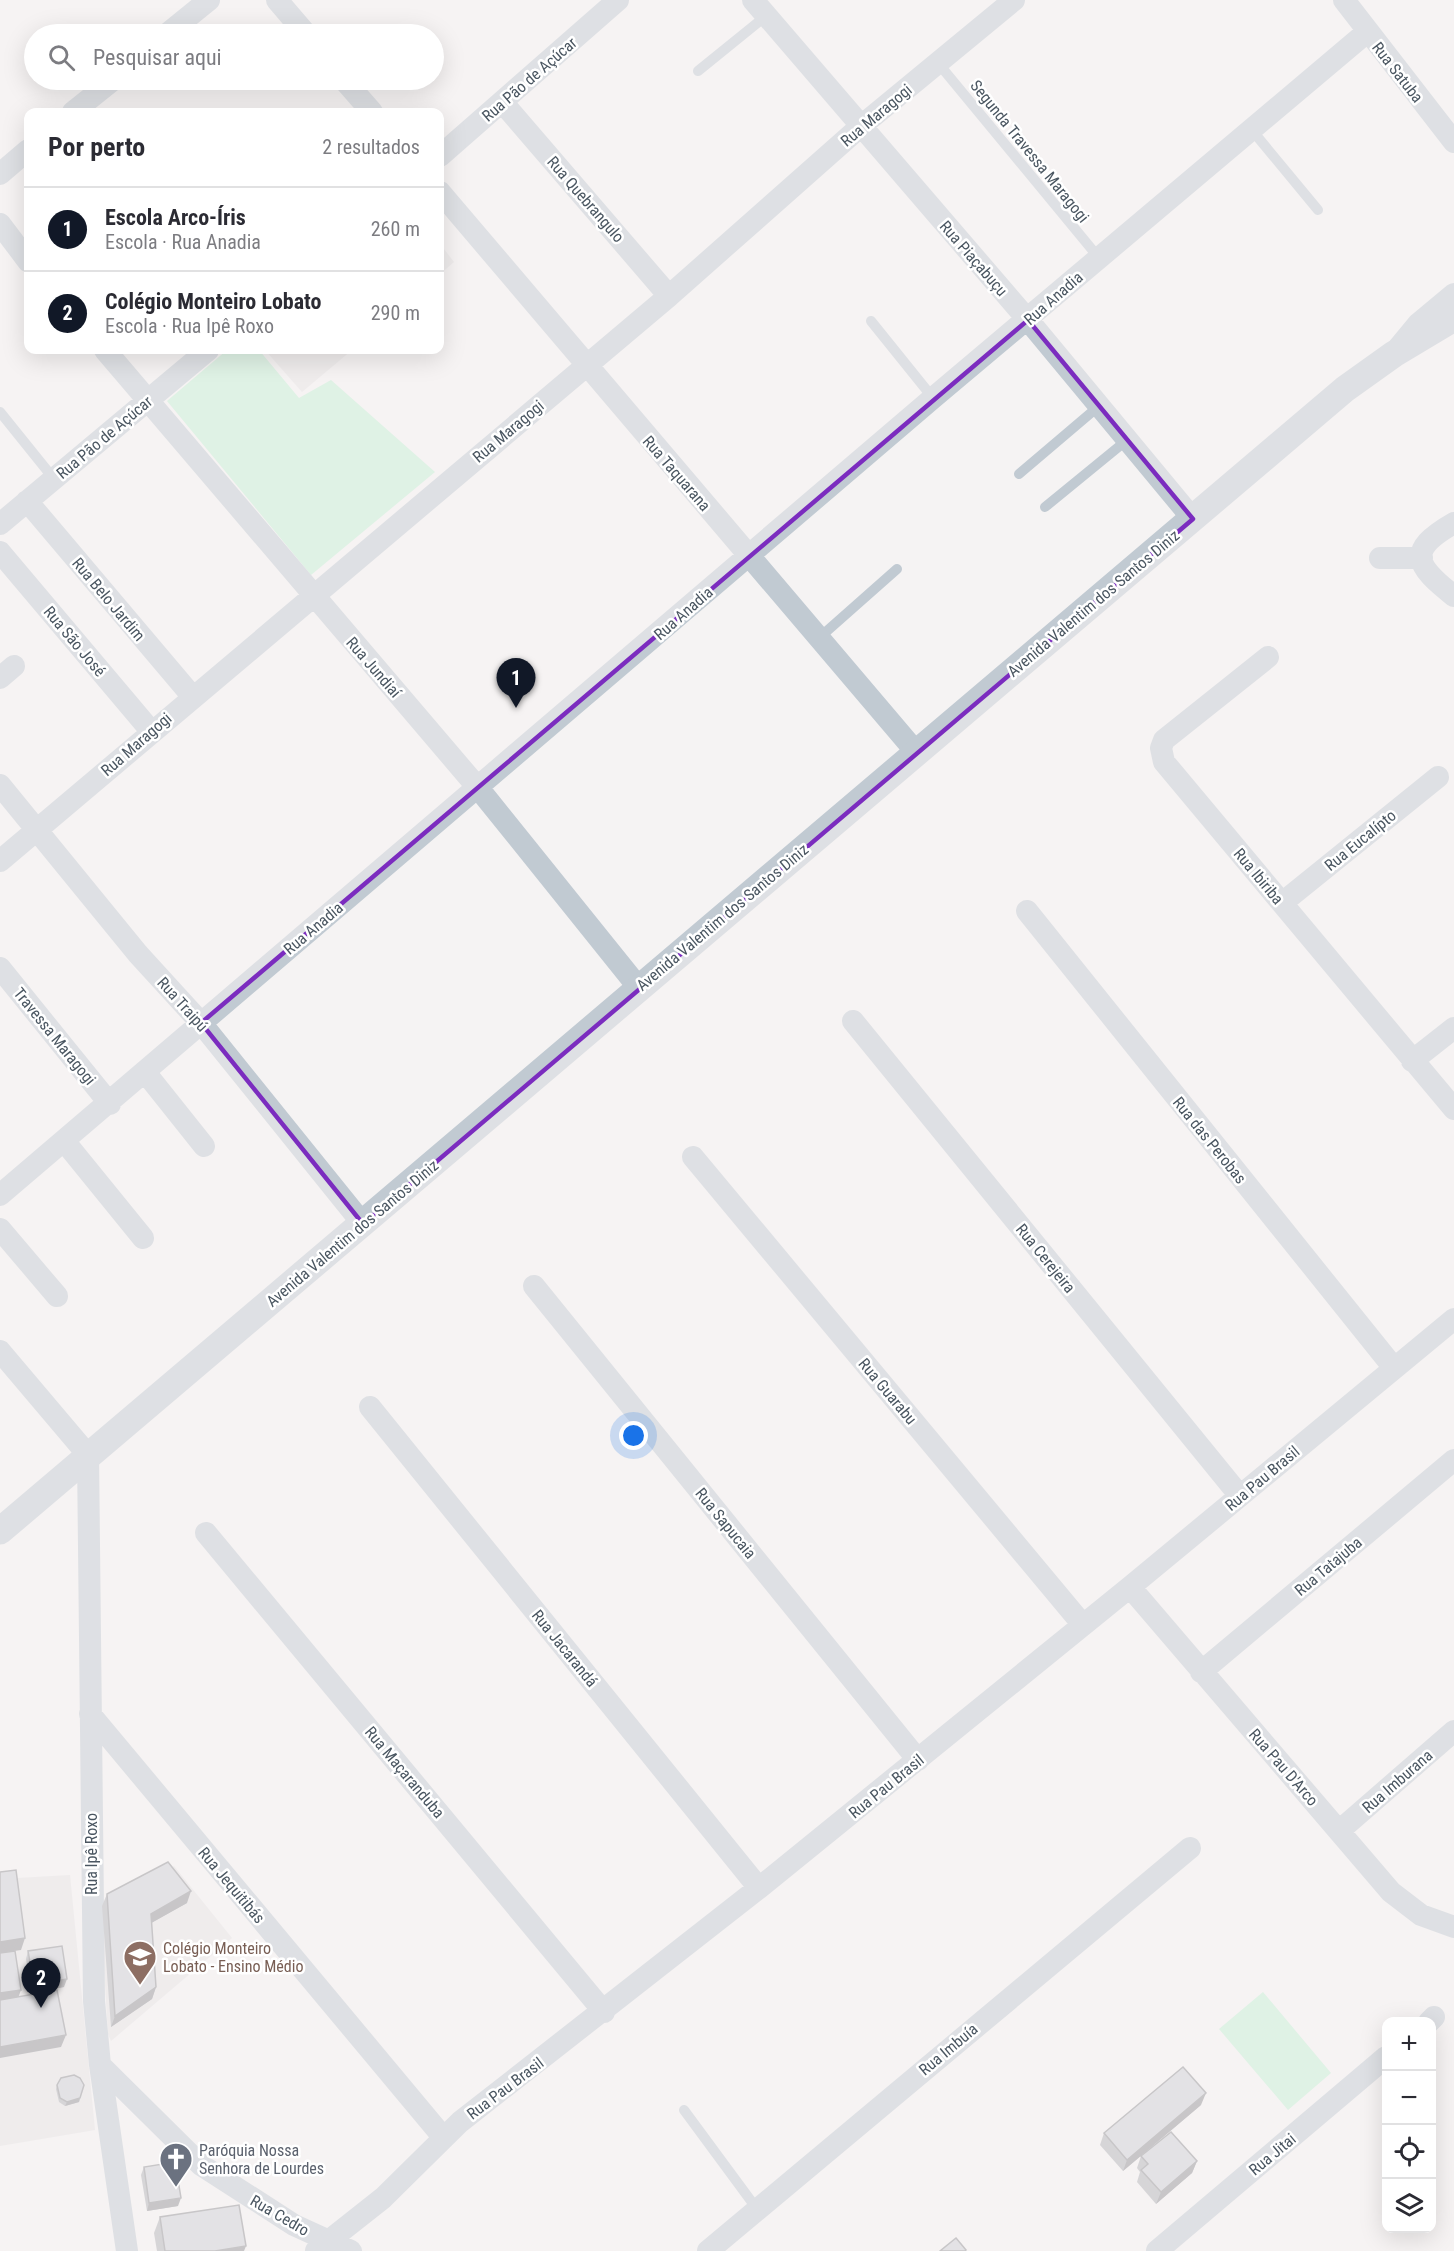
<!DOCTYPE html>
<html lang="pt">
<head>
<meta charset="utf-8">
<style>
	:root { --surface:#fff; --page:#f2f2f3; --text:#2b2b33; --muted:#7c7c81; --line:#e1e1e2; --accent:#111827 }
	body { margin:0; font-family:"Roboto Condensed",sans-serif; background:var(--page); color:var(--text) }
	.controls { position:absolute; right:18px; bottom:18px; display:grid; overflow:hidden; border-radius:12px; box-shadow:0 6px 24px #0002 }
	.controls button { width:54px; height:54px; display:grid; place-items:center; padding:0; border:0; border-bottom:2px solid var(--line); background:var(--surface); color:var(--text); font:30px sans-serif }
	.you { position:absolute; left:634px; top:1436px; width:21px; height:21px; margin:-15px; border:4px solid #fff; border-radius:50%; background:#1a73e8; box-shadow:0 0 0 9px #1a73e833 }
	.badge { display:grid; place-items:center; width:39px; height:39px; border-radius:50%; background:var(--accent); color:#fff; font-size:20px; font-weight:700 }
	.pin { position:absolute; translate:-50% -50px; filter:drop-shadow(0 2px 3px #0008) }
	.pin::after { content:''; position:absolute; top:32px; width:21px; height:18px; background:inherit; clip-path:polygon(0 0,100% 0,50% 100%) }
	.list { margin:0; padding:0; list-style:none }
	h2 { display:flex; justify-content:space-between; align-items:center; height:78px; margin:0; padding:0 24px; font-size:26px }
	h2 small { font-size:20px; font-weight:400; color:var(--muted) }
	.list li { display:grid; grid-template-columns:39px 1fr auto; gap:18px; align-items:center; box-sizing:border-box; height:84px; padding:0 24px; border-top:2px solid var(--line) }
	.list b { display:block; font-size:22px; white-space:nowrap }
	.list p { margin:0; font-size:20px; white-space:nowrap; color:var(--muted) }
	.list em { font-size:20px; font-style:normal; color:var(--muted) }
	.icon { flex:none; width:33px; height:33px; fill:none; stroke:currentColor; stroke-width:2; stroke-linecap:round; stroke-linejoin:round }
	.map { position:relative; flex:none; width:1454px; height:2251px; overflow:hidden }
	.search { position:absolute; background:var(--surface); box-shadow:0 6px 24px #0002; left:24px; top:24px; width:420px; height:66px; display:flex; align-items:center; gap:15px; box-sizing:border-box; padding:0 21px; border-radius:33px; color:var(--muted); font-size:22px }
	.panel { position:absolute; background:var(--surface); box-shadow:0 6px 24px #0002; left:24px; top:108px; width:420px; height:246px; border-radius:12px }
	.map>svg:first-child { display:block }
	.education { fill:#e6e4e5 }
	.green { fill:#c3f1d5 }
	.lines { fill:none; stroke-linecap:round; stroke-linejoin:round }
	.service { stroke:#c1cad2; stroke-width:10 }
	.minor { stroke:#c1cad2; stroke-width:22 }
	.tertiary { stroke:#c1cad2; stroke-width:27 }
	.wall { fill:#b0b2b7 }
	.shaded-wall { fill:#909195 }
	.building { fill:#cdcfd5; stroke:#909195; stroke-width:1.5 }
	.marked { fill:none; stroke:#7b2cbf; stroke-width:4.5; stroke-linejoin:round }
	.labels { text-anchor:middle; stroke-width:5; stroke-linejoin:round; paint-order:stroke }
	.street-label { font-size:16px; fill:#4a5661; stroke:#fff }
	.education-label { font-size:16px; fill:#785e54; stroke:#fff; text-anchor:start }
	.worship-label { font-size:16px; fill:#5b616d; stroke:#fff; text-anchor:start }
</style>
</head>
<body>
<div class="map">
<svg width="1454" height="2251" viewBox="0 0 1454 2251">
	<rect width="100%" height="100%" fill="#f5f3f3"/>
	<!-- education -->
	<path class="education" d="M440 244 454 262 440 274Z
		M265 350H352L302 392Z
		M174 1866 232 1938 111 2041 108 2034 100 1905Z
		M70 1875 95 2130 0 2146V1879Z"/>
	<!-- green -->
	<path class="green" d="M227 350H259L299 398 331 380 435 472 311 575 167 401Z
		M1263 1992 1331 2073 1288 2110 1219 2029Z"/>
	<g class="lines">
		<!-- service -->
		<path class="service" d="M938 63 1099 258
			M698 71 766 16
			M1251 129 1318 210
			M871 321 933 398
			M0 412 54 479
			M1019 474 1099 406
			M1045 507 1127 440
			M819 638 897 569
			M684 2110 757 2209"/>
		<!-- minor -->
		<path class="minor" d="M277 0 306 34
			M753 0 1028 320 1193 519
			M1344 0 1454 142
			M167 34 209 0
			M344 80 372 112
			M503 103 669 296
			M73 112 113 80
			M440 156 618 0
			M0 174 28 150
			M440 192 916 752
			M0 224 28 261
			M1399 347 1418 324 1454 294
			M105 350 479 789 639 988
			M27 501 192 696
			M1454 523C1405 551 1416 566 1454 596
			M0 524 208 350
			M0 552 151 731
			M1380 558H1422
			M1268 657 1164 740 1161 748 1164 762 1454 1109
			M0 678 14 666
			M0 785 138 954 201 1023 363 1224
			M0 861 669 296 860 127 1014 0
			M1282 903 1438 777
			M1027 911 1394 1368
			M0 968 110 1104
			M853 1021 1240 1496
			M1412 1061 1454 1028
			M145 1072 204 1146
			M65 1142 143 1238
			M693 1157 1083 1625
			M0 1195 933 398 1367 32
			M0 1229 57 1296
			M534 1286 918 1760
			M0 1351 88 1455 94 2001 100 2065 127 2251
			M370 1407 759 1888
			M206 1533 604 2012
			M1130 1587 1391 1892 1421 1915 1454 1927
			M1201 1672 1454 1460
			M90 1714 443 2137
			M1339 1831 1454 1731
			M1429 2022 1434 2017
			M100 2065 201 2165 294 2225 351 2251
			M316 2251 383 2198 460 2122 759 1888 1130 1587 1454 1319
			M708 2251 1190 1848
			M1157 2251 1386 2057"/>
		<!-- tertiary -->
		<path class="tertiary" d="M0 1531 1345 389 1394 354 1454 318"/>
	</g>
	<!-- wall -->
	<path class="wall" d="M107 1894 187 1903 151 1923 156 1987 152 1999 111 2027 102 1906Z
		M28 1951 64 1987 31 1993 26 1959Z
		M57 2085 80 2098 79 2102 65 2106 59 2102 56 2089Z
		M1201 2105 1123 2171 1100 2145 1104 2133Z
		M1141 2156 1197 2161 1192 2173 1156 2204 1137 2182 1140 2172 1137 2168Z
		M144 2167 178 2206 147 2211 141 2175Z
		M160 2217 244 2251H157L154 2233Z"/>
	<!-- shaded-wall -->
	<path class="shaded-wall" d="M191 1891 187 1903 146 1926 151 1914Z
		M25 1938 21 1950 0 1953V1942Z
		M67 1979 64 1987 31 1993 34 1985Z
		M156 1987 152 1999 111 2027 115 2016Z
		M21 1990 18 1998 0 2001V1993Z
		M66 2035 61 2047 0 2058V2047Z
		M1206 2093 1201 2105 1123 2171 1127 2160Z
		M80 2098 79 2102 65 2106 67 2102Z
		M1197 2161 1192 2173 1156 2204 1161 2192Z
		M181 2198 178 2206 147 2211 149 2203Z
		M246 2246 244 2251H215Z"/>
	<!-- building -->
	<path class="building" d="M168 1862 191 1891 151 1914 156 1987 115 2016 107 1894Z
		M16 1870 25 1938 0 1942V1872Z
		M62 1946 67 1979 34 1985 28 1951Z
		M15 1951 21 1990 0 1993V1953Z
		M57 1990 66 2035 0 2047V2000Z
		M1183 2067 1206 2093 1127 2160 1104 2133Z
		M74 2075 80 2078 84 2085 80 2098 67 2102 60 2098 57 2085 61 2078Z
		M1171 2132 1197 2161 1161 2192 1141 2170 1148 2164 1141 2156Z
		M175 2162 181 2198 149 2203 144 2167Z
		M239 2205 246 2246 215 2251H165L160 2217Z
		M956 2238 966 2250 965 2251H940Z"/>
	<!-- marked area -->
	<path d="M0 0H1454V2251H0ZM1028 320 1193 519 363 1224 201 1023Z" fill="#f5f3f3" fill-opacity=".55" fill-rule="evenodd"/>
	<path class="marked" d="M1028 320 1193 519 363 1224 201 1023Z"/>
	<!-- icons -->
	<defs>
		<g id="school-pin" transform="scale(1.725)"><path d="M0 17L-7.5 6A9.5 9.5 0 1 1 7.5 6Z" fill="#8d6e63" stroke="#fff"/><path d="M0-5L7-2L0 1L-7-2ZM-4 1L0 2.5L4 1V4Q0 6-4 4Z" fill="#fff"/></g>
		<g id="church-pin" transform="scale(1.725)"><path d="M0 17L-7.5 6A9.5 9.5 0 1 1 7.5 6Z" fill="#6b7280" stroke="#fff"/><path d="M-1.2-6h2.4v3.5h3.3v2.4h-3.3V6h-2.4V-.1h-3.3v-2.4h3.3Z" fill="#fff"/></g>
	</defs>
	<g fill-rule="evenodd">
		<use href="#school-pin" x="140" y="1957"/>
		<use href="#church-pin" x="176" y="2159"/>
	</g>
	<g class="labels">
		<!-- street labels -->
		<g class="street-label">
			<text transform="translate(1398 72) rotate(52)" y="6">Rua Satuba</text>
			<text transform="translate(529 79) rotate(-41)" y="6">Rua Pão de Açúcar</text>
			<text transform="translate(876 115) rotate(-40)" y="6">Rua Maragogi</text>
			<text transform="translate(1030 151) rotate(51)" y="6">Segunda Travessa Maragogi</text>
			<text transform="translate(586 199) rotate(49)" y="6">Rua Quebrangulo</text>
			<text transform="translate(974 258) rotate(49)" y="6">Rua Piaçabuçu</text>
			<text transform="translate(1053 298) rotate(-41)" y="6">Rua Anadia</text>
			<text transform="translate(508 431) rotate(-40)" y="6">Rua Maragogi</text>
			<text transform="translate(104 437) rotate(-40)" y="6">Rua Pão de Açúcar</text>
			<text transform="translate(677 473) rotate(49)" y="6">Rua Taquarana</text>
			<text transform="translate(109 599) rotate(50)" y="6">Rua Belo Jardim</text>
			<text transform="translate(1093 603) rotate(-40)" y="6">Avenida Valentim dos Santos Diniz</text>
			<text transform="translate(683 613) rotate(-41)" y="6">Rua Anadia</text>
			<text transform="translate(75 641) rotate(50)" y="6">Rua São José</text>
			<text transform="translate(374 667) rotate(49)" y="6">Rua Jundiaí</text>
			<text transform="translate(136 744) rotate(-41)" y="6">Rua Maragogi</text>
			<text transform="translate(1360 840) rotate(-39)" y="6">Rua Eucalípto</text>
			<text transform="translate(1259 876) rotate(50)" y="6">Rua Ibiriba</text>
			<text transform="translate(722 917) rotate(-40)" y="6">Avenida Valentim dos Santos Diniz</text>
			<text transform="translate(313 928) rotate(-40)" y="6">Rua Anadia</text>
			<text transform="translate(183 1004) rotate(48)" y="6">Rua Traipú</text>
			<text transform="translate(55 1036) rotate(51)" y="6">Travessa Maragogi</text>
			<text transform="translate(1210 1140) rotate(51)" y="6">Rua das Perobas</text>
			<text transform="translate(352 1233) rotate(-40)" y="6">Avenida Valentim dos Santos Diniz</text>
			<text transform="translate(1046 1258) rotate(51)" y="6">Rua Cerejeira</text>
			<text transform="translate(888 1391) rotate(50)" y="6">Rua Guarabu</text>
			<text transform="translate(1262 1478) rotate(-40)" y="6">Rua Pau Brasil</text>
			<text transform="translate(726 1523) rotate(51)" y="6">Rua Sapucaia</text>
			<text transform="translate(1328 1566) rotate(-40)" y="6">Rua Tatajuba</text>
			<text transform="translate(565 1648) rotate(51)" y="6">Rua Jacarandá</text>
			<text transform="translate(1284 1767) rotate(49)" y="6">Rua Pau D'Arco</text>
			<text transform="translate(405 1772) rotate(50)" y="6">Rua Maçaranduba</text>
			<text transform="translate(1397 1781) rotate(-41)" y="6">Rua Imburana</text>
			<text transform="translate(886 1786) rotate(-39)" y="6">Rua Pau Brasil</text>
			<text transform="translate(91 1854) rotate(-90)" y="6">Rua Ipê Roxo</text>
			<text transform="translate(232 1885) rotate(50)" y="6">Rua Jequitibás</text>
			<text transform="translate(948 2049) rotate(-40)" y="6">Rua Imbuía</text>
			<text transform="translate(505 2088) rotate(-37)" y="6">Rua Pau Brasil</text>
			<text transform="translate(1272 2154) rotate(-40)" y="6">Rua Jitai</text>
			<text transform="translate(280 2215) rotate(30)" y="6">Rua Cedro</text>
		</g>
		<!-- education labels -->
		<g class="education-label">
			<text x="163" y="1954">Colégio Monteiro<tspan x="163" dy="18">Lobato - Ensino Médio</tspan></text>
		</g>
		<!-- worship labels -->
		<g class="worship-label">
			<text x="199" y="2156">Paróquia Nossa<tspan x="199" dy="18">Senhora de Lourdes</tspan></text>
		</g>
	</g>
</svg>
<div class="controls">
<button>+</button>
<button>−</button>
<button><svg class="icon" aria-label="locate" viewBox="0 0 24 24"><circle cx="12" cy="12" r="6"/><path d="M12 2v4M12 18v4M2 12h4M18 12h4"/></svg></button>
<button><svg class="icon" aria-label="layers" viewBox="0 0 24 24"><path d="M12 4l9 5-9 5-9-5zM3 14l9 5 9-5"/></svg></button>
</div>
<div class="you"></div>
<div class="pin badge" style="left:516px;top:708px">1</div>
<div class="pin badge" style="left:41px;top:2008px">2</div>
<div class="search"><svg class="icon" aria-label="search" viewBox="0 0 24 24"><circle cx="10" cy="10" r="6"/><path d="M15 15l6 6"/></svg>Pesquisar aqui</div>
<section class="panel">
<h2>Por perto<small>2 resultados</small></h2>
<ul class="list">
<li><span class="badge">1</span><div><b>Escola Arco-Íris</b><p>Escola · Rua Anadia</p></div><em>260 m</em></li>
<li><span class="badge">2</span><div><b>Colégio Monteiro Lobato</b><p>Escola · Rua Ipê Roxo</p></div><em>290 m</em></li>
</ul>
</section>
</div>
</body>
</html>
